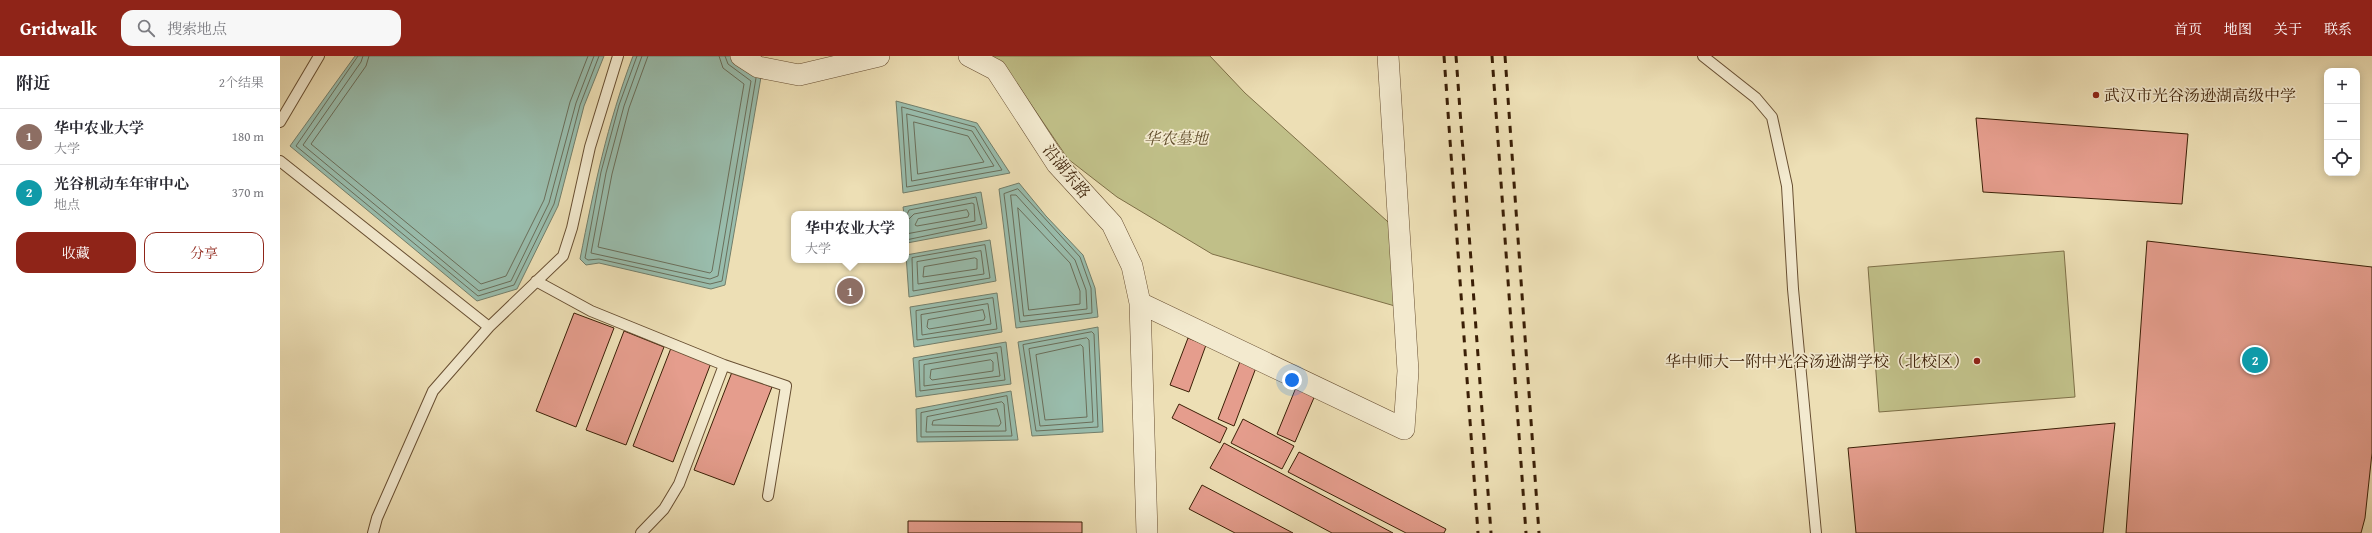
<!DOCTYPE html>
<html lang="zh">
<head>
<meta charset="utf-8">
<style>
	:root { --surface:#fff; --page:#f7f7f7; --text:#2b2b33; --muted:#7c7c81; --line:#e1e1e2; --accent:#8f2418 }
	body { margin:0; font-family:"Gentium Book Plus","Noto Serif SC",serif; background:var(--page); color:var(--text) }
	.controls { position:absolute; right:12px; top:12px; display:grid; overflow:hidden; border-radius:8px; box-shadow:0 2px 10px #0003 }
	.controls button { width:36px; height:36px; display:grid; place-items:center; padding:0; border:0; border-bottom:1px solid var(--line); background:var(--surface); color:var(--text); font:20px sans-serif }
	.you { position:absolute; left:1012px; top:324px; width:14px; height:14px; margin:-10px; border:3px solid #fff; border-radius:50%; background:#1a73e8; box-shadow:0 0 0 6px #1a73e833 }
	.badge { display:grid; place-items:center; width:26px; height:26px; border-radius:50%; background:var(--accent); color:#fff; font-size:13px; font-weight:700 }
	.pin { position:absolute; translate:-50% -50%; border:2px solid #fff; box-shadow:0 1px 4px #0006 }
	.popup { position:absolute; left:511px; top:155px; width:118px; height:52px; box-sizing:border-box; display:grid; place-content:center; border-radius:8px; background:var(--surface); filter:drop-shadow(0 1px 3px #0005); font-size:13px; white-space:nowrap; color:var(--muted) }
	.popup b { font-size:15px; color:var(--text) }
	.popup::after { content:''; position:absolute; left:50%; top:100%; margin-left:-8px; border:8px solid transparent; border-top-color:var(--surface) }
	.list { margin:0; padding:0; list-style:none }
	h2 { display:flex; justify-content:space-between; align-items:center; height:52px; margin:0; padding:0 16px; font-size:17px }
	h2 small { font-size:13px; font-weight:400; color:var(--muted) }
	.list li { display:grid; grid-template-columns:26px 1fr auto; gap:12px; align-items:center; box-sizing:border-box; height:56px; padding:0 16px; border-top:1px solid var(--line) }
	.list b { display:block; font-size:15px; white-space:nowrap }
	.list p { margin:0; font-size:13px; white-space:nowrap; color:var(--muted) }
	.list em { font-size:13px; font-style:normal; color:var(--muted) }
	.actions { display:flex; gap:8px; padding:12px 16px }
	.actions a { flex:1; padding:9px 0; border:1px solid var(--accent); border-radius:12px; text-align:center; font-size:14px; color:var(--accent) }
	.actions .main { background:var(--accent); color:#fff }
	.icon { flex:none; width:22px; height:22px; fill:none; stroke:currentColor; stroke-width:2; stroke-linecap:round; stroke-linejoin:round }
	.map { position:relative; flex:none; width:2092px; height:477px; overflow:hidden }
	header { display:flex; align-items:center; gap:24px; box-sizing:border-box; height:56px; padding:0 20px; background:var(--accent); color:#fff }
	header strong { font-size:19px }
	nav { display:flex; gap:22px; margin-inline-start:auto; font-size:14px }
	.search { width:280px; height:36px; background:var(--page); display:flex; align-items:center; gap:10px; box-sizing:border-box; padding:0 14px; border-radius:12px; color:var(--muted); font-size:15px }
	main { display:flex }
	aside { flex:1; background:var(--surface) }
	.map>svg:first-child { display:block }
	.green { fill:#c0bf88; stroke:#7e6f47 }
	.water { fill:#99bdad; stroke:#737e6a }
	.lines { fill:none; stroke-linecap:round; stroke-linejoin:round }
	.shore { stroke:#6a6e5a; stroke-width:1 }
	.building { fill:#e59d8d; stroke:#3b1f06 }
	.lane-casing { stroke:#684f32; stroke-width:12 }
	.street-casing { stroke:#684f32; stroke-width:22 }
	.lane { stroke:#f3eacf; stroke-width:10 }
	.street { stroke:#f3eacf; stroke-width:21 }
	.rail { stroke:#3b1f06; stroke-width:3; stroke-dasharray:7 7; stroke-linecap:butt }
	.poi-dot { fill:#8f2418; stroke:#f3eacf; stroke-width:1.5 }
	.labels { text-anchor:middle; stroke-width:3.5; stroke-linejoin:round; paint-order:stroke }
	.poi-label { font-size:16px; fill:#3b1f06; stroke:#f3eacf; text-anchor:start }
	.park-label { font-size:16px; font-style:italic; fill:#634f2d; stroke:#f3eacf }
	.street-label { font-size:16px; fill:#3b1f06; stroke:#f3eacf }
</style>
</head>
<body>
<header>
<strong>Gridwalk</strong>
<div class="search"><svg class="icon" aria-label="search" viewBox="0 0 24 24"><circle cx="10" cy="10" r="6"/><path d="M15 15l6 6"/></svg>搜索地点</div>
<nav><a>首页</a><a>地图</a><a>关于</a><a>联系</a></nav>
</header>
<main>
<aside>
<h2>附近<small>2个结果</small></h2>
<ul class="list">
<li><span class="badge" style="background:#8d6e63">1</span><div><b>华中农业大学</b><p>大学</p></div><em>180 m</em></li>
<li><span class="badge" style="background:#0f9aa8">2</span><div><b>光谷机动车年审中心</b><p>地点</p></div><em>370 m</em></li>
</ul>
<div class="actions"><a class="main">收藏</a><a>分享</a></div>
</aside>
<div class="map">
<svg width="2092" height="477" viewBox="0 0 2092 477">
	<rect width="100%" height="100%" fill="#eddfb5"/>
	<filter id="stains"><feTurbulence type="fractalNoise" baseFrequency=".005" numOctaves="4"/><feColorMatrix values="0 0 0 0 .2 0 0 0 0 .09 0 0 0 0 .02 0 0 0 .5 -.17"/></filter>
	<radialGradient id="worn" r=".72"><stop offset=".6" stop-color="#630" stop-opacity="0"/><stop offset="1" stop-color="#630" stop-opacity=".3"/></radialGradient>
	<!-- green -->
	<path class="green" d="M711 0H930L965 37 1117 174 1129 254 932 198 837 141 788 103 725 10Z
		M1784 195 1795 341 1599 356 1588 211Z"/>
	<!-- water -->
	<path class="water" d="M75 0H324L304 50 278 150 237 233 197 245 10 90Z
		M353 0H452L481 21 445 229 431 233 319 207 306 209 300 203C314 132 327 68 353 0Z
		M616 45 697 67 730 117 623 137Z
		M739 127 766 160 803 199 815 232 818 261 736 272 719 133Z
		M701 136 707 172 627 187 626 158H624L623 151Z
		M710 184 716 225 629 241 626 199Z
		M717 237 722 276 634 291 630 251Z
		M818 271 823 376 752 380 738 286Z
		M726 286 731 328 636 341 633 302Z
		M731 335 738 384 637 386 636 353Z"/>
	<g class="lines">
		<!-- shore -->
		<path class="shore" d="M78 0 16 90 198 240 234 229 274 148 300 49 319 0
			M83 0 81 6 23 89 199 235 231 225 269 147 296 47 314 0
			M89 0 86 10 31 88 201 228 226 220 264 144 290 46 308 0
			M357 0 339 49 321 116 305 202 308 204 319 203 430 228 442 225 476 22
			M362 0 344 50 326 117 311 197 430 223 438 220 471 25 448 8 445 0
			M368 0 349 52 332 118 318 191 430 217 432 215 464 28 443 12 439 0
			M622 51 695 71 722 114 627 131Z
			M627 58 692 75 714 110 632 125Z
			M634 66 688 80 704 106 638 118Z
			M738 133 800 201 811 232 812 257 740 266 724 138Z
			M731 139H736L795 204 806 234 807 253 744 260Z
			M738 152 790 207 800 235V248L749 254Z
			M687 154 689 158 688 161 637 170 635 169 638 163Z
			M626 161 629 154 696 141 702 168 626 184
			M626 166 634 158 692 147 694 148 695 165 626 178
			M705 189 710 222 633 235 632 202Z
			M701 195 704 218 638 228 637 206Z
			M695 202 697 203V213L643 221 644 211Z
			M713 242 717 273 637 284 636 255Z
			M708 248 711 268 642 279 641 259Z
			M703 254 705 261 704 264 649 273 647 271 648 264Z
			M812 276 814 278 818 371 756 375 743 289Z
			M807 282 809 284 813 366 760 370 749 293Z
			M801 289 803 291 807 361 765 364 756 299Z
			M721 291 725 324 640 335 639 305Z
			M717 297 720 320 644 330V309Z
			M711 304 713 306V315L652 324 650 322 651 314Z
			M727 340 732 380 641 381V357Z
			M722 346 724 348 726 375 646 376 647 361Z
			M717 353 721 367 719 370 652 369 653 365Z"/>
	</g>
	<!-- building -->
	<path class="building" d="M1696 62 1908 78 1902 148 1703 136Z
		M1867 185 2092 211V397L2085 462 2081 477H1846Z
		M294 257 334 272 296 371 256 355Z
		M344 275 384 291 346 389 306 374Z
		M908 282 926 289 909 336 890 329Z
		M391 292 431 307 393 406 353 390Z
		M961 303 977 309 954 370 938 363Z
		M452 316 492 331 454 429 414 414Z
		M1017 329 1036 337 1015 386 997 378Z
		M899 348 947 372 940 387 892 362Z
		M963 363 1014 390 1002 413 951 387Z
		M1835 367 1823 477H1576L1568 392Z
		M944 387 1113 477H1052L930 412Z
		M1019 396 1166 473 1164 477H1126L1008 416Z
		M922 429 1013 477H955L909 453Z
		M628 465 802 466V477H628Z"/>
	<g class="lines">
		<!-- lane casing -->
		<g class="lane-casing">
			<path id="lane" d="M1423 0 1476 42 1492 61 1507 130 1513 233 1536 477
				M0 66 39 0
				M0 105 209 271
				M256 225 311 255 444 309 506 330 488 440
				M93 477 97 462 153 335 209 271 283 200 292 172 310 91 338 0
				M361 477 384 453 399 428 444 309"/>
		</g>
		<!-- street casing -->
		<g class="street-casing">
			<path id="street" d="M461 0 478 11 519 19 599 0
				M689 0 716 14 777 108 832 168 852 210 860 247 867 477
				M860 247 1124 373 1128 315 1108 0"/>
		</g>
		<!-- lane -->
		<use href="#lane" class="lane"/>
		<!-- street -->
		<use href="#street" class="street"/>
		<!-- rail -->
		<path class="rail" d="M1164 0 1198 477
			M1176 0 1211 477
			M1212 0 1246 477
			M1225 0 1259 477"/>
	</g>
	<!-- markers -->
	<g class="poi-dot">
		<circle cx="1816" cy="39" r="4"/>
		<circle cx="1697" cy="305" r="4"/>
	</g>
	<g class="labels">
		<!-- poi labels -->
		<g class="poi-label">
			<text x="1824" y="45">武汉市光谷汤逊湖高级中学</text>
			<text x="1689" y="311" text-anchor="end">华中师大一附中光谷汤逊湖学校（北校区）</text>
		</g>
		<!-- park labels -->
		<g class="park-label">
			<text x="896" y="88">华农墓地</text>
		</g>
		<!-- street labels -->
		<g class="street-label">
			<text transform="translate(787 115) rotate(51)" y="6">沿湖东路</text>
		</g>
	</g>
	<rect width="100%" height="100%" filter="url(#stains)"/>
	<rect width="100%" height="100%" fill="url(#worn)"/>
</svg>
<div class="controls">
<button>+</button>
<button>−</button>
<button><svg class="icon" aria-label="locate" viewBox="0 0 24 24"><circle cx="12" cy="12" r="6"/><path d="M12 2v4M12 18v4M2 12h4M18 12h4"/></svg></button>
</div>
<div class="you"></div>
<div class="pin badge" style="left:570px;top:235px;background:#8d6e63">1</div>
<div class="popup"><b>华中农业大学</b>大学</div>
<div class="pin badge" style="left:1975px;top:304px;background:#0f9aa8">2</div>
</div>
</main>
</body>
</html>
